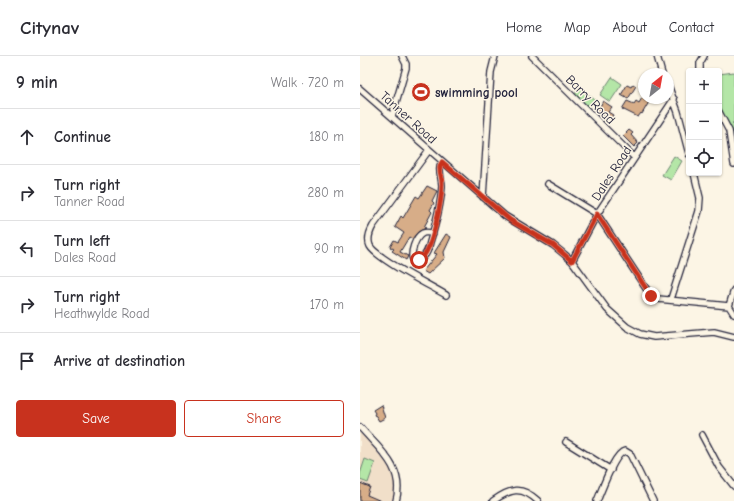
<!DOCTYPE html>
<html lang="en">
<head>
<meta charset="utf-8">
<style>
	:root { --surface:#fff; --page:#f7f7f7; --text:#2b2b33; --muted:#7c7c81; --line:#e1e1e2; --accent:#c8321e }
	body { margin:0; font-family:"Comic Neue",sans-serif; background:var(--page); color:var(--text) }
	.controls { position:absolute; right:12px; top:12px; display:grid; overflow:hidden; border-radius:4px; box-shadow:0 1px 3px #0004 }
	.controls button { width:36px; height:36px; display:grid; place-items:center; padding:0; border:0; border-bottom:1px solid var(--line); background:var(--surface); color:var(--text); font:20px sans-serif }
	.compass { position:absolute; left:278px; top:12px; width:36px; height:36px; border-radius:50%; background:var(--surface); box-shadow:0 1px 3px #0004; rotate:31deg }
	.stop { position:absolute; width:12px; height:12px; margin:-9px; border:3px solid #c8321e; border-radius:50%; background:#fff }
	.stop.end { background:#c8321e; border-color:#fff; box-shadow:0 1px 4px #0008 }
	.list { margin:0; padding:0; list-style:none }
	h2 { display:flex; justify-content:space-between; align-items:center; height:52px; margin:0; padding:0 16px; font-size:17px }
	h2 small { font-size:13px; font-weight:400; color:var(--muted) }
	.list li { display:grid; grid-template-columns:26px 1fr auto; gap:12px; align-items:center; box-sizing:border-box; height:56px; padding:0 16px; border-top:1px solid var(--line) }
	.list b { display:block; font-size:15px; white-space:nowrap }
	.list p { margin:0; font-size:13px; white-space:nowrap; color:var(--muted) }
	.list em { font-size:13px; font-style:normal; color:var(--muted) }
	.actions { display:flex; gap:8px; padding:12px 16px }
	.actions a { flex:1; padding:9px 0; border:1px solid var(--accent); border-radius:4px; text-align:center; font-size:14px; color:var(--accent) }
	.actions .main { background:var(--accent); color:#fff }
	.icon { flex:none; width:22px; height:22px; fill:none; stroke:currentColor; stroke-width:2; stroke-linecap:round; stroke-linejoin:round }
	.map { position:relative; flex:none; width:374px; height:445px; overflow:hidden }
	header { display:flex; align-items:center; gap:24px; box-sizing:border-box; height:56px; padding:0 20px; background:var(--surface); border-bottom:1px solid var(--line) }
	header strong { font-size:19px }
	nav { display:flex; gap:22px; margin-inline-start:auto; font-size:14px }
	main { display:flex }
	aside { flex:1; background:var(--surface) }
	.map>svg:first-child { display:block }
	.built { fill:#f1dfc9 }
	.green { fill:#b4e6a7; stroke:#6b8471 }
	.building { fill:#d7ad88; stroke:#22223b }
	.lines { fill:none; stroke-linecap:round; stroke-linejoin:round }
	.minor-casing { stroke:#22223b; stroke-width:8 }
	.minor { stroke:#fcf5e5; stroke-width:5.5 }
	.route { stroke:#c8321e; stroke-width:5 }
	.labels { text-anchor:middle; stroke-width:3; stroke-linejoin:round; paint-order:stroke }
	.poi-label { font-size:13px; font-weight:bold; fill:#22223b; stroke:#fcf5e5; text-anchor:start }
	.street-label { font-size:13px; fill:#22223b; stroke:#fcf5e5 }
</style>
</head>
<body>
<header>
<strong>Citynav</strong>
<nav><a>Home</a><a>Map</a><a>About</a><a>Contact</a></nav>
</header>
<main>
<aside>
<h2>9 min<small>Walk · 720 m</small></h2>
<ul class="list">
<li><svg class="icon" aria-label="ahead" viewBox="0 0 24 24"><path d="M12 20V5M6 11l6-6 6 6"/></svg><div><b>Continue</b></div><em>180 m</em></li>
<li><svg class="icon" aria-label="right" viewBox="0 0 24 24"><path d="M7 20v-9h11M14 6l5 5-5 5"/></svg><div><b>Turn right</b><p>Tanner Road</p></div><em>280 m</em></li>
<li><svg class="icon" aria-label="left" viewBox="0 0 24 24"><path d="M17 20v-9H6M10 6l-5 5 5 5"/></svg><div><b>Turn left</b><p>Dales Road</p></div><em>90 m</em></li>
<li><svg class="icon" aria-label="right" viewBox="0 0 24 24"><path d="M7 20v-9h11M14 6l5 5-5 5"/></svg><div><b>Turn right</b><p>Heathwylde Road</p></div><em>170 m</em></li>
<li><svg class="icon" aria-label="arrive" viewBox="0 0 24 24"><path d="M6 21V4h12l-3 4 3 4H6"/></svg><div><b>Arrive at destination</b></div></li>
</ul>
<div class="actions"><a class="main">Save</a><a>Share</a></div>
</aside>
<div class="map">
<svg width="374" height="445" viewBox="0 0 374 445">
	<rect width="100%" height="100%" fill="#fcf5e5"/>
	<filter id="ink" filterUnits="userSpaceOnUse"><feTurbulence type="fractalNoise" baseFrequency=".025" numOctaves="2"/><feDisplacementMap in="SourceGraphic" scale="8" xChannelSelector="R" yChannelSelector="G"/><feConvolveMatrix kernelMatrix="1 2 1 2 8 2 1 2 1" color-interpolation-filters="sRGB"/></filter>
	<g filter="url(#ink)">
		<!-- built -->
		<path class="built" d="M0 372 30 407 36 429 34 445H0Z"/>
		<!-- green -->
		<path class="green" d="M374 16V67H372L374 68V85L359 48V18Z
			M252 21 262 28 250 46 240 39Z
			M220 32 235 44 229 51 214 39Z
			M314 100 322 105 311 124 302 119Z
			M5 403 15 407 8 427 0 424V418Z"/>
		<!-- building -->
		<path class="building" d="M273 28 276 30 268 43 261 39 267 29 271 31Z
			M282 42 289 46 282 58 281 57 278 61 262 53 267 45 274 48 276 45 279 47Z
			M243 45 252 51 248 56 253 59 251 63 233 54 236 50 239 52Z
			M269 74 273 77 271 79 278 87 274 91 263 80Z
			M67 130 77 135 72 145 74 147 70 154 72 156 64 171 66 172 58 176 52 183 49 181 40 196 48 200 46 204 32 195 34 193 30 191 34 184 38 186 44 177 35 171 41 160 43 162 56 140 59 142Z
			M86 178 91 181 84 196 85 202 68 218 63 215 77 198 74 197Z
			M21 349 25 362 19 365 16 360 14 359 15 357 13 354Z
			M0 427 10 431 7 439 21 445H0Z"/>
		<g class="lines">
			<!-- minor casing -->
			<g class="minor-casing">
				<path id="minor" d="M172 0 274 101
					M297 0 302 18
					M340 15V7L344 0
					M308 29 318 56 329 98
					M0 33 145 160 193 189 204 198 212 205 247 253 267 271 280 278 294 281 354 276 374 281
					M359 56 369 75 374 108
					M32 60 46 12V8L42 0
					M69 94 13 170C9 177 7 183 10 190 17 203 71 230 86 239
					M188 128 237 158 291 240 298 243 369 250 374 258
					M123 141 131 16 135 0
					M73 177C70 177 66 176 63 177 55 181 50 197 53 204 58 205 61 204 64 200 68 196 69 190 70 186 76 167 81 149 82 130 82 122 77 113 82 105
					M212 205 237 158 314 43
					M311 243 339 155 340 142 334 117
					M369 250 374 234
					M0 371C20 394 45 412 36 445
					M342 379 359 411 374 430
					M206 386 251 414
					M133 445C150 433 161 429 178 445
					M237 445C242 434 254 397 265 395L270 398 293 445"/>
			</g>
			<!-- minor -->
			<use href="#minor" class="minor"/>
		</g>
	</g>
	<g class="lines" filter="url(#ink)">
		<!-- route -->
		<path class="route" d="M59 204C73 197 82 142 82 127 82 119 77 112 82 106L150 164 193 189 212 205 237 158 291 240"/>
	</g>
	<!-- icons -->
	<defs>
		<g id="stadium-disc" transform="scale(1)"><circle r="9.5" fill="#c8321e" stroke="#fcf5e5"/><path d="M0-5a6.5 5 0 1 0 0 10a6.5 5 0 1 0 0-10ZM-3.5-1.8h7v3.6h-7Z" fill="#fff"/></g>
	</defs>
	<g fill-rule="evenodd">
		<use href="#stadium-disc" x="61" y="36"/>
	</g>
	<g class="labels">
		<!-- poi labels -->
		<g class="poi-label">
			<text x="75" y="41">swimming pool</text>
		</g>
		<!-- street labels -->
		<g class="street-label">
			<text transform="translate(231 43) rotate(45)" y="5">Barry Road</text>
			<text transform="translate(49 61) rotate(42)" y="5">Tanner Road</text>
			<text transform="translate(251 117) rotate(-57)" y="5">Dales Road</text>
		</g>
	</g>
</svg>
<div class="controls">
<button>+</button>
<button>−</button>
<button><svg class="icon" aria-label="locate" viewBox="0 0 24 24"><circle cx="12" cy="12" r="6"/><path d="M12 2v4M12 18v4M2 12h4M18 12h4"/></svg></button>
</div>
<svg class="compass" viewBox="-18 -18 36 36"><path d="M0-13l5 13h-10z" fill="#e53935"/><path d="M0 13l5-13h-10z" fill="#7c7c81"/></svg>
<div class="stop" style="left:59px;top:204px"></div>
<div class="stop end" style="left:291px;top:240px"></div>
</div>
</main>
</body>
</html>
